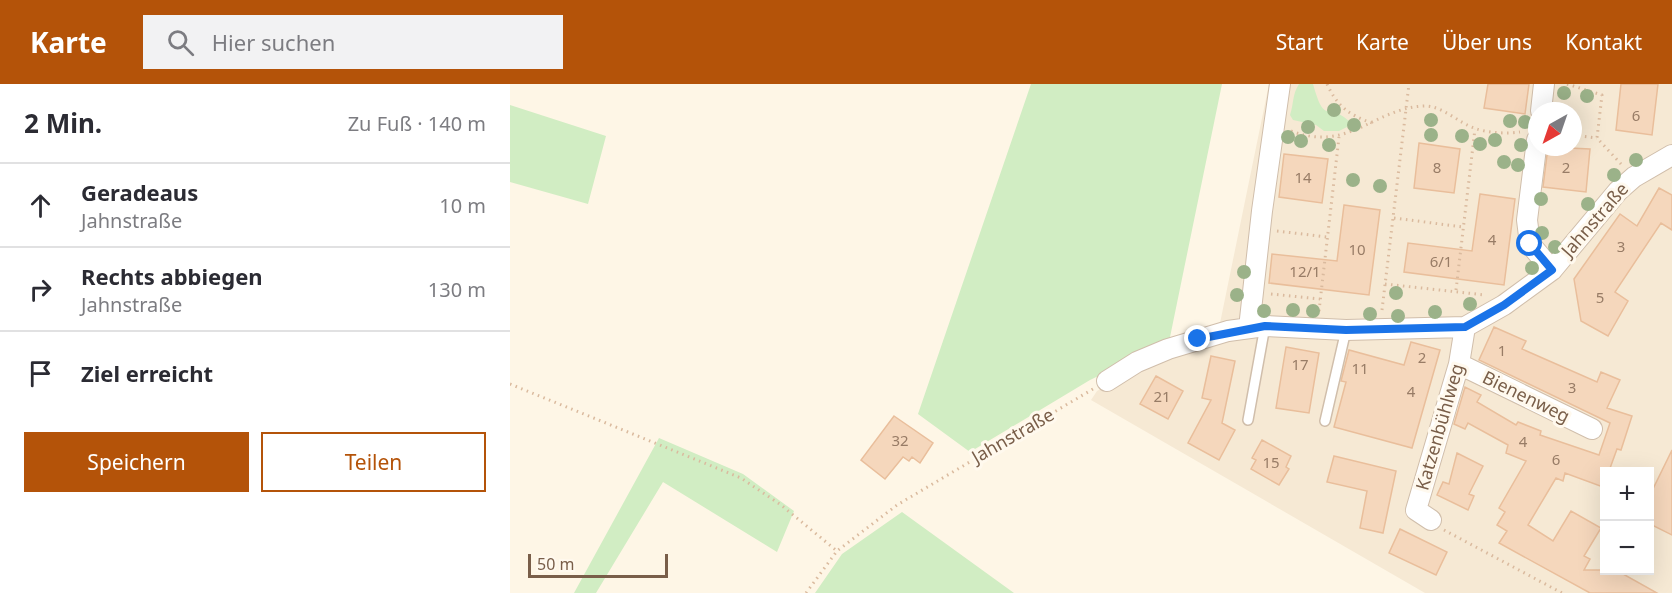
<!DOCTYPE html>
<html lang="de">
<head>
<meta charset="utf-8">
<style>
	:root { --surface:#fff; --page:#f2f2f3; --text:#2b2b33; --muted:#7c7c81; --line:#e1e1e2; --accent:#b45309 }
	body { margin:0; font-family:"Noto Sans",sans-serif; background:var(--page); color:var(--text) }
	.controls { position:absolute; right:18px; bottom:18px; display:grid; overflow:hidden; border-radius:0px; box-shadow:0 6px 24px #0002 }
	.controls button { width:54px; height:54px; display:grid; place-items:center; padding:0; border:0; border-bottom:2px solid var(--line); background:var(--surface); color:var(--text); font:30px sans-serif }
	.compass { position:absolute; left:1018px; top:18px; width:54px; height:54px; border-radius:50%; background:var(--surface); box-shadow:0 6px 24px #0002; rotate:220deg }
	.scale { position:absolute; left:18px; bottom:15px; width:140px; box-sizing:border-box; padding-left:6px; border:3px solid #795e49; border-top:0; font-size:16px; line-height:21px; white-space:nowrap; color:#795e49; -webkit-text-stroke:4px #fff9ee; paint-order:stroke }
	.stop { position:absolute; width:18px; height:18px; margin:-14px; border:4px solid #1a73e8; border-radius:50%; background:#fff }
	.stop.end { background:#1a73e8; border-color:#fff; box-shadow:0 2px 6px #0008 }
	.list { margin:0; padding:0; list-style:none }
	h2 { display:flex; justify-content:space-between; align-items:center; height:78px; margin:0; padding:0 24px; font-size:26px }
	h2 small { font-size:20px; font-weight:400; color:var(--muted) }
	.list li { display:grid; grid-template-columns:39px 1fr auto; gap:18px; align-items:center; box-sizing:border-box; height:84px; padding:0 24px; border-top:2px solid var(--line) }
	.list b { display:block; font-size:22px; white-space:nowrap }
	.list p { margin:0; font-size:20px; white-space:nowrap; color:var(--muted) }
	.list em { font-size:20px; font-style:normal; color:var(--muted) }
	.actions { display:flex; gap:12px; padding:18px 24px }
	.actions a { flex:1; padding:14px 0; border:2px solid var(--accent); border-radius:0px; text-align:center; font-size:21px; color:var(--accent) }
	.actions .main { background:var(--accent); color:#fff }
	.icon { flex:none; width:33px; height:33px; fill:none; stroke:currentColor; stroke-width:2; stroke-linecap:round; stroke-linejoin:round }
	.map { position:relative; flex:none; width:1162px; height:509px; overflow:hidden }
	header { display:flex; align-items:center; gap:36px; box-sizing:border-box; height:84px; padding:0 30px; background:var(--accent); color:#fff }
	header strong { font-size:28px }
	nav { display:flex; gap:33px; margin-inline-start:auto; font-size:21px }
	.search { width:420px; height:54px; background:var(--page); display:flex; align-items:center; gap:15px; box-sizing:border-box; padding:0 21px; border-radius:0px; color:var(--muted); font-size:22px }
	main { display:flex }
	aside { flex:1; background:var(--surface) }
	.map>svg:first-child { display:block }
	.residential { fill:#f6e9d4; fill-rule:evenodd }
	.green { fill:#d1edc3 }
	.building { fill:#f5d7bc; stroke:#e9be9b; stroke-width:1.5 }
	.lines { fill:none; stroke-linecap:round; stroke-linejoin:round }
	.service-casing { stroke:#d0beab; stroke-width:12 }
	.minor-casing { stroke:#d0beab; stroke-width:22 }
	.path { stroke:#daba9e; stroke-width:3; stroke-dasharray:1.5 4.5; stroke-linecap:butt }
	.service { stroke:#fff; stroke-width:9 }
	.minor { stroke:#fff; stroke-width:20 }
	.tree { fill:#9bb289 }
	.route { stroke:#1a73e8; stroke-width:8 }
	.labels { text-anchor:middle; stroke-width:6; stroke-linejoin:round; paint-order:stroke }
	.number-label { font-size:15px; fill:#987c66 }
	.street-label { font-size:18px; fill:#795e49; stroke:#fff9ee }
</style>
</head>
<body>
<header>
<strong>Karte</strong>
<div class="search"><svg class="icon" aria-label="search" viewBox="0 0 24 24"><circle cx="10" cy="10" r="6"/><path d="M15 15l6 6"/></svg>Hier suchen</div>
<nav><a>Start</a><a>Karte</a><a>Über uns</a><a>Kontakt</a></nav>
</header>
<main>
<aside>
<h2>2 Min.<small>Zu Fuß · 140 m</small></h2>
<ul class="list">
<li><svg class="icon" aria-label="ahead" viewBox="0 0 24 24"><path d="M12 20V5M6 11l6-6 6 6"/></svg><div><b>Geradeaus</b><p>Jahnstraße</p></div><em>10 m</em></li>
<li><svg class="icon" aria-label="right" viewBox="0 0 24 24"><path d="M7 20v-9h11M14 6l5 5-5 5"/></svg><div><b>Rechts abbiegen</b><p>Jahnstraße</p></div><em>130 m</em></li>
<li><svg class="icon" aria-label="arrive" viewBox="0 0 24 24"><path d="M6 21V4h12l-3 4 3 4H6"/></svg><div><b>Ziel erreicht</b></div></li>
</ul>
<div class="actions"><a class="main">Speichern</a><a>Teilen</a></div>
</aside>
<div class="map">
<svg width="1162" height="509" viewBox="0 0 1162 509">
	<rect width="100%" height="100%" fill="#fef6e6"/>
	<!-- residential -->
	<path class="residential" d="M759 0H1162V509H915L581 316 587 307 658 265 708 249ZM1027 27H1063V63H1027ZM1094 388H1140V486H1094Z"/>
	<!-- green -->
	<path class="green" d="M521 0H712L659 258 580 296 460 368 408 330Z
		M789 0H803C815 43 817 17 839 37L837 43 829 47H814L806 41 783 36 780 31C784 19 782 11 789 0Z
		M0 21 96 52 78 120 0 98Z
		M149 354 233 390 284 427 267 468 153 398 86 509H64Z
		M392 428 504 509H305L332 470Z"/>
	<!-- building -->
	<path class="building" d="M978 0H1019L1015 30 974 24Z
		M1111 0H1148L1142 51 1106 46Z
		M909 59 950 65 944 109 904 104Z
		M1038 63 1080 65 1076 108 1033 103Z
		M774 70 818 75 812 119 769 113Z
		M1149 104 1162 111V146L1151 139 1105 208 1118 217 1098 252 1071 237 1064 195 1110 130 1127 142Z
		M970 110 1005 115 994 201 894 188 898 159 962 167Z
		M834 121 870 126 859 211 759 199 762 170 827 177Z
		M984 243 1016 257 1012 265 1087 298 1091 288 1110 296 1097 324 1122 332 1111 366 1107 365 1099 387H1095L1093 403 1055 389 1053 397 1046 394 1018 441 1043 457 1061 427 1091 444 1074 472 1080 475 1074 486H1106L1147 509H1080L989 459 997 447 987 441 995 428 989 424 1016 377 996 369 998 361 958 339 955 345 944 340 955 303 971 311 967 318 1006 341 1008 338 1031 347 1030 351 1089 371 1100 339 969 276Z
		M901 258 930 266 902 364 824 343 836 298 831 297 839 266 894 281Z
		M776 263 809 269 799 329 766 324Z
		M701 272 725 277 712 339 725 346 709 376 678 359 701 316 692 314Z
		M646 292 673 307 658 335 630 320Z
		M384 332 423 359 410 379 402 373 399 377 393 373 375 395 351 376Z
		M752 356 781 372 776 383 779 385 769 401 741 385 746 376 742 374Z
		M1162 366V451L1140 440V411Z
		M947 369 973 382 959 410 964 412 958 426 927 411 933 398 939 400Z
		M824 372 886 387 873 449 850 444 857 407 817 398Z
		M890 445 937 468 926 491 879 469Z"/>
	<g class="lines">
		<!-- service casing -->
		<g class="service-casing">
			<path id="service" d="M738 336 755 242
				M815 337 836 246"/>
		</g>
		<!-- minor casing -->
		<g class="minor-casing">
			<path id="minor" d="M1031 27 1034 0
				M1027 56 1017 136 1020 160 1042 186
				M739 244 752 127 770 0
				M949 280 1082 345
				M597 297 627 278 658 265 718 247 755 242 836 246 955 243 994 221 1042 186 1108 107 1124 93 1162 71
				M921 436 906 426 949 280 955 243"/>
		</g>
		<!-- path -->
		<path class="path" d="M817 0C827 22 839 31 862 39
			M1057 0 1092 11 1087 54 1111 80
			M781 47C839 69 864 24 914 22 931 21 949 39 964 44 978 49 996 50 1010 48
			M1063 51 1087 54
			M884 134 953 143
			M767 147 817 153
			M875 200 975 211
			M946 206 965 45
			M761 210 810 215
			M872 226 899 0
			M809 227 829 53
			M0 300 231 394 271 421 327 467
			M934 446 1052 509
			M296 509 327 467 387 421 583 305"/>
		<!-- service -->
		<use href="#service" class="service"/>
		<!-- minor -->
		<use href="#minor" class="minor"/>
	</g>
	<!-- trees -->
	<g class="tree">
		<circle cx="1054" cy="9" r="7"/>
		<circle cx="1077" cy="12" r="7"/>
		<circle cx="824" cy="26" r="7"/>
		<circle cx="921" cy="36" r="7"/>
		<circle cx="1000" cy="37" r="7"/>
		<circle cx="1015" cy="38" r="7"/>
		<circle cx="844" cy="41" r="7"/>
		<circle cx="798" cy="43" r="7"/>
		<circle cx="921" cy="51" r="7"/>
		<circle cx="952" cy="52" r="7"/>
		<circle cx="778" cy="53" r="7"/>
		<circle cx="985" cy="56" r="7"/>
		<circle cx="791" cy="57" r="7"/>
		<circle cx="970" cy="60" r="7"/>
		<circle cx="819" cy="61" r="7"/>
		<circle cx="1011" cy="61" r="7"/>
		<circle cx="1126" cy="76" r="7"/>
		<circle cx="994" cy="78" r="7"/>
		<circle cx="1008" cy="81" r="7"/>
		<circle cx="1104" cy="91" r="7"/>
		<circle cx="843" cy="96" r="7"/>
		<circle cx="870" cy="102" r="7"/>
		<circle cx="1031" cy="115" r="7"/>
		<circle cx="1078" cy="120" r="7"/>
		<circle cx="1032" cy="149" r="7"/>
		<circle cx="1045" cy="163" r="7"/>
		<circle cx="1022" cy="184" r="7"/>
		<circle cx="734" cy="188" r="7"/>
		<circle cx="886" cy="209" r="7"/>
		<circle cx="727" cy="211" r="7"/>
		<circle cx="960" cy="220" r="7"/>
		<circle cx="783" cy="226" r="7"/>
		<circle cx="754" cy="227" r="7"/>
		<circle cx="803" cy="227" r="7"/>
		<circle cx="925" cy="228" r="7"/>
		<circle cx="860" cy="230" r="7"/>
		<circle cx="888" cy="232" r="7"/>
	</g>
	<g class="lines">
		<!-- route -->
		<path class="route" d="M688 255 755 242 836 246 955 243 994 221 1042 186 1020 160"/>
	</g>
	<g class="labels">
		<!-- number labels -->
		<g class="number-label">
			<text x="1126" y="37">6</text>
			<text x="927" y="89">8</text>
			<text x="1056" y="89">2</text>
			<text x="793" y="99">14</text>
			<text x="982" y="161">4</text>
			<text x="1111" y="168">3</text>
			<text x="847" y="171">10</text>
			<text x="931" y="183">6/1</text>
			<text x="795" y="193">12/1</text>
			<text x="1090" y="219">5</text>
			<text x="992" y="272">1</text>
			<text x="912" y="279">2</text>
			<text x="790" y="286">17</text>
			<text x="850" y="290">11</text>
			<text x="1062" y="309">3</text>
			<text x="901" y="313">4</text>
			<text x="652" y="318">21</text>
			<text x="390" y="362">32</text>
			<text x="1013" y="363">4</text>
			<text x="1046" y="381">6</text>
			<text x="761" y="384">15</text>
		</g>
		<!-- street labels -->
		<g class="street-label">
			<text transform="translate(1085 136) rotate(-49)" y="6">Jahnstraße</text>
			<text transform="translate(1016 313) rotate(26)" y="6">Bienenweg</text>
			<text transform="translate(930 343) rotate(-74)" y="6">Katzenbühlweg</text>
			<text transform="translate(503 352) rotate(-30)" y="6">Jahnstraße</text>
		</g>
	</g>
</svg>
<div class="controls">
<button>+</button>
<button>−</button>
</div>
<svg class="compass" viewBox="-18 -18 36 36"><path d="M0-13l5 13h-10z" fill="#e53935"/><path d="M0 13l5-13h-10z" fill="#7c7c81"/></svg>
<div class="scale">50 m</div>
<div class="stop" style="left:1020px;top:160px"></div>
<div class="stop end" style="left:688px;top:255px"></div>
</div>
</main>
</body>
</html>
